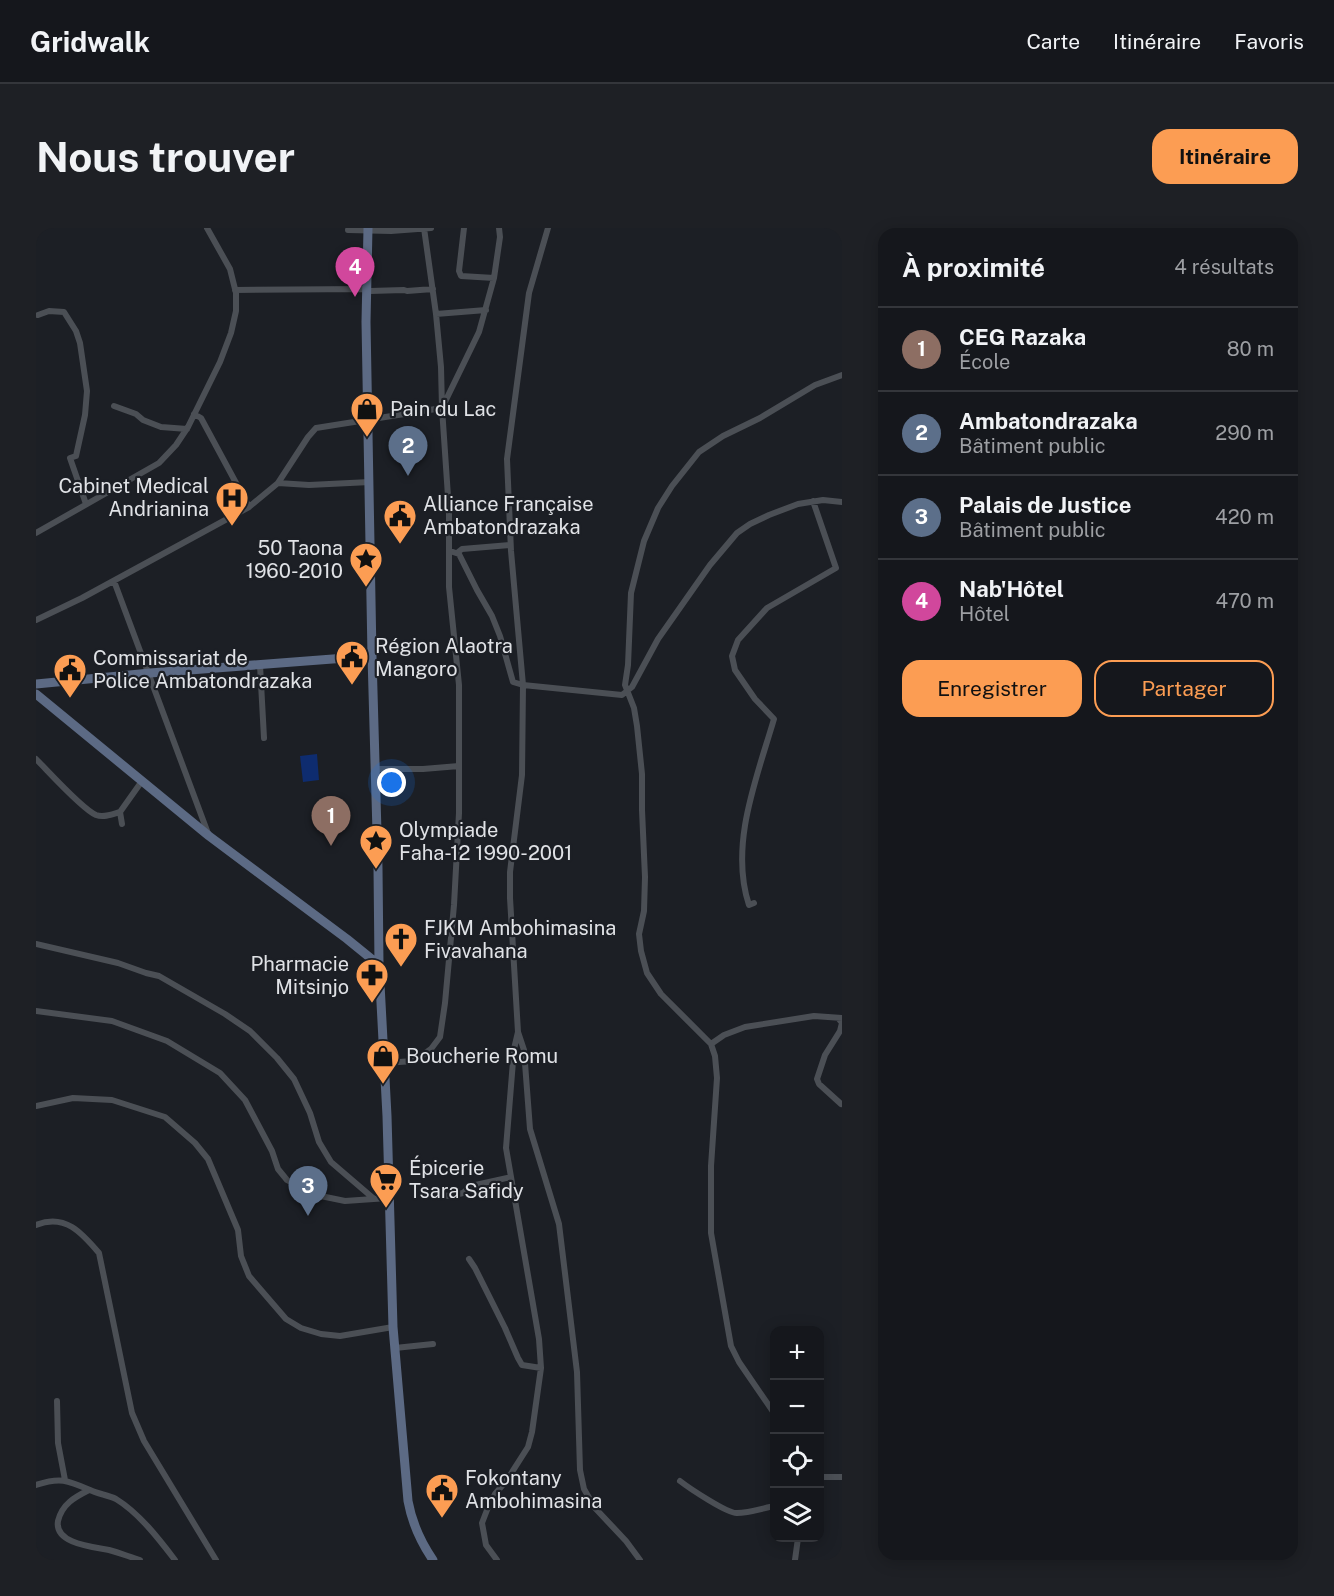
<!DOCTYPE html>
<html lang="fr">
<head>
<meta charset="utf-8">
<style>
	:root { --surface:#15171c; --page:#1e2025; --text:#f1f3f6; --muted:#9d9fa3; --line:#34363b; --accent:#fc9d53 }
	body { margin:0; font-family:"Public Sans",sans-serif; background:var(--page); color:var(--text) }
	.controls { position:absolute; right:18px; bottom:18px; display:grid; overflow:hidden; border-radius:12px; box-shadow:0 3px 15px #0003 }
	.controls button { width:54px; height:54px; display:grid; place-items:center; padding:0; border:0; border-bottom:2px solid var(--line); background:var(--surface); color:var(--text); font:30px sans-serif }
	.you { position:absolute; left:356px; top:555px; width:21px; height:21px; margin:-15px; border:4px solid #fff; border-radius:50%; background:#1a73e8; box-shadow:0 0 0 9px #1a73e833 }
	.badge { display:grid; place-items:center; width:39px; height:39px; border-radius:50%; background:var(--accent); color:#fff; font-size:20px; font-weight:700 }
	.pin { position:absolute; translate:-50% -50px; filter:drop-shadow(0 2px 3px #0008) }
	.pin::after { content:''; position:absolute; top:32px; width:21px; height:18px; background:inherit; clip-path:polygon(0 0,100% 0,50% 100%) }
	.list { margin:0; padding:0; list-style:none }
	h2 { display:flex; justify-content:space-between; align-items:center; height:78px; margin:0; padding:0 24px; font-size:26px }
	h2 small { font-size:20px; font-weight:400; color:var(--muted) }
	.list li { display:grid; grid-template-columns:39px 1fr auto; gap:18px; align-items:center; box-sizing:border-box; height:84px; padding:0 24px; border-top:2px solid var(--line) }
	.list b { display:block; font-size:22px; white-space:nowrap }
	.list p { margin:0; font-size:20px; white-space:nowrap; color:var(--muted) }
	.list em { font-size:20px; font-style:normal; color:var(--muted) }
	.actions { display:flex; gap:12px; padding:18px 24px }
	.actions a { flex:1; padding:14px 0; border:2px solid var(--accent); border-radius:18px; text-align:center; font-size:21px; color:var(--accent) }
	.actions .main { background:var(--accent); color:#111 }
	.icon { flex:none; width:33px; height:33px; fill:none; stroke:currentColor; stroke-width:2; stroke-linecap:round; stroke-linejoin:round }
	.map { position:relative; flex:none; width:806px; height:1332px; overflow:hidden; border-radius:18px }
	header { display:flex; align-items:center; gap:36px; box-sizing:border-box; height:84px; padding:0 30px; background:var(--surface); border-bottom:2px solid var(--line) }
	header strong { font-size:28px }
	nav { display:flex; gap:33px; margin-inline-start:auto; font-size:21px }
	.intro { display:flex; align-items:center; justify-content:space-between; box-sizing:border-box; height:144px; padding:0 36px }
	h1 { margin:0; font-size:42px }
	.button { padding:15px 27px; border-radius:18px; background:var(--accent); color:#111; font-size:21px; font-weight:700 }
	main { display:flex; gap:36px; padding:0 36px }
	aside { flex:1; background:var(--surface); border-radius:18px; box-shadow:0 3px 15px #0003 }
	.map>svg:first-child { display:block }
	.water { fill:#0e2c6f }
	.lines { fill:none; stroke-linecap:round; stroke-linejoin:round }
	.street { stroke:#4b4f55; stroke-width:6 }
	.secondary { stroke:#5c6a84; stroke-width:9 }
	.labels { text-anchor:middle; stroke-width:4.5; stroke-linejoin:round; paint-order:stroke }
	.poi-label { font-size:20px; fill:#e0e2e6; stroke:#1c1f25; text-anchor:start }
</style>
</head>
<body>
<header>
<strong>Gridwalk</strong>
<nav><a>Carte</a><a>Itinéraire</a><a>Favoris</a></nav>
</header>
<div class="intro"><h1>Nous trouver</h1><a class="button">Itinéraire</a></div>
<main>
<div class="map">
<svg width="806" height="1332" viewBox="0 0 806 1332">
	<rect width="100%" height="100%" fill="#1c1f25"/>
	<!-- water -->
	<path class="water" d="M281 526 283 552 267 554 264 528Z"/>
	<g class="lines">
		<!-- street -->
		<path class="street" d="M428 0 423 43 425 48 458 50
			M312 2 355 3 395 0
			M199 62 330 61 334 63 368 62 371 63 397 61
			M400 86 450 82
			M2 87 13 83 28 84 40 103 44 115 51 163 49 187 40 228 34 230 50 276
			M78 178 100 186 107 192 125 199 151 201
			M158 186 165 190 213 279
			M242 255 272 209 280 200 406 180 443 104 458 50 464 9 463 0
			M0 305 123 235 140 217 152 199 184 134 195 105 200 83V65L194 41 171 0
			M414 323 423 326 441 362 456 388 464 408 477 454 487 457 586 467 596 459 622 411 674 337 701 305 714 296 733 287 762 276 787 272 806 274
			M421 325 426 321 474 317
			M78 353 173 608
			M0 392 46 370 213 279 242 255 273 257 334 254
			M224 437 228 510
			M0 531C13 544 46 581 60 587 68 590 77 586 84 584
			M339 541H387L423 538
			M86 596 84 584 106 553
			M718 675 713 677C693 617 721 549 738 491L719 471 699 442 696 428 702 412 731 380 800 340 777 273
			M0 716 82 735 110 745 123 748 189 786 214 803 241 830 258 851 274 885 283 914 295 934 337 970
			M0 783 76 793 131 813 184 845 209 872 236 923 242 941 251 952 275 966 309 973 352 970
			M802 790 806 795 804 803 789 827 781 851 783 856 805 876
			M482 804 488 822 494 901 523 996 541 1144 544 1242 548 1261 559 1280 590 1313 604 1332
			M675 816 688 807 709 799 778 788 806 790
			M348 835 378 833 395 821 404 809 409 775 418 677 423 585V457L413 359V283L406 180 405 139 400 86 388 0
			M0 878 37 870 76 872 129 889 159 915 172 931 202 1002 205 1028 213 1048 250 1091 265 1100 285 1106 304 1108 357 1099
			M404 967 414 968 427 965 435 958 475 949
			M0 997C29 985 46 1005 63 1025L96 1185 108 1213 180 1332
			M433 1031 439 1040 469 1100 482 1130 486 1137 505 1140
			M359 1120 397 1116
			M21 1173 22 1215 29 1252
			M738 1185 703 1134 695 1118 675 1005V938L681 850 679 828 675 816 625 766 611 745 605 723 603 706 608 683 609 649 606 582V546L601 498 598 480 589 457 592 437 595 365 608 313 622 280 636 258 663 224 687 208 724 190 779 157 806 147
			M784 1249H806
			M644 1253C653 1260 692 1286 701 1285 712 1285 728 1280 738 1278
			M0 1257C24 1249 31 1252 54 1262 62 1266 72 1267 80 1271 103 1285 123 1311 139 1332
			M53 1262C39 1269 26 1276 22 1293 18 1316 58 1319 73 1322 84 1325 94 1329 104 1332
			M461 1332 450 1317 446 1295 451 1282 459 1266 471 1252 492 1219 496 1204 505 1140 503 1111 470 920 478 821 482 804 474 670V644L486 547 487 457 475 323 471 231 493 65 512 0
			M759 1332 762 1310"/>
		<!-- secondary -->
		<path class="secondary" d="M332 0 330 94 336 428 342 640 343 737 351 888 357 1099 372 1273C376 1295 384 1313 397 1332
			M0 456 114 445 336 428
			M0 466 173 608 311 711 343 737"/>
	</g>
	<!-- icons -->
	<defs>
		<g id="shop-pin" transform="scale(1.725)"><path d="M0 17L-7.5 6A9.5 9.5 0 1 1 7.5 6Z" fill="#fc9d53" stroke="#1c1f25"/><path d="M-5-2.5h2.3a2.7 3.5 0 0 1 5.4 0H5L5.5 6h-11ZM-1.5-2.5h3a1.5 2.3 0 0 0-3 0Z" fill="#111"/></g>
		<g id="hospital-pin" transform="scale(1.725)"><path d="M0 17L-7.5 6A9.5 9.5 0 1 1 7.5 6Z" fill="#fc9d53" stroke="#1c1f25"/><path d="M-5-5h3v3.5h4V-5h3V5h-3V1.5h-4V5h-3Z" fill="#111"/></g>
		<g id="civic-pin" transform="scale(1.725)"><path d="M0 17L-7.5 6A9.5 9.5 0 1 1 7.5 6Z" fill="#fc9d53" stroke="#1c1f25"/><path d="M-.6-6.5H3V-4.5H.6V-3L4-1V1h2V6H-6V1h2V-1L-.6-3ZM-1.2 2.5V6h2.4V2.5Z" fill="#111"/></g>
		<g id="sight-pin" transform="scale(1.725)"><path d="M0 17L-7.5 6A9.5 9.5 0 1 1 7.5 6Z" fill="#fc9d53" stroke="#1c1f25"/><path d="M0-6L1.8-2.2L6-1.7L2.9 1.2L3.7 5.4L0 3.3L-3.7 5.4L-2.9 1.2L-6-1.7L-1.8-2.2Z" fill="#111"/></g>
		<g id="church-pin" transform="scale(1.725)"><path d="M0 17L-7.5 6A9.5 9.5 0 1 1 7.5 6Z" fill="#fc9d53" stroke="#1c1f25"/><path d="M-1.2-6h2.4v3.5h3.3v2.4h-3.3V6h-2.4V-.1h-3.3v-2.4h3.3Z" fill="#111"/></g>
		<g id="pharmacy-pin" transform="scale(1.725)"><path d="M0 17L-7.5 6A9.5 9.5 0 1 1 7.5 6Z" fill="#fc9d53" stroke="#1c1f25"/><path d="M-2-6h4v4h4v4h-4v4h-4v-4h-4v-4h4Z" fill="#111"/></g>
		<g id="supermarket-pin" transform="scale(1.725)"><path d="M0 17L-7.5 6A9.5 9.5 0 1 1 7.5 6Z" fill="#fc9d53" stroke="#1c1f25"/><path d="M-6-5.5h2.5l.6 2H6L4.5 2H-2.5L-4.4-4H-6ZM-1.5 3.2a1.3 1.3 0 1 0 .1 0ZM3 3.2a1.3 1.3 0 1 0 .1 0Z" fill="#111"/></g>
	</defs>
	<g fill-rule="evenodd">
		<use href="#shop-pin" x="331" y="181"/>
		<use href="#hospital-pin" x="196" y="270"/>
		<use href="#civic-pin" x="364" y="288"/>
		<use href="#sight-pin" x="330" y="331"/>
		<use href="#civic-pin" x="316" y="429"/>
		<use href="#civic-pin" x="34" y="442"/>
		<use href="#sight-pin" x="340" y="613"/>
		<use href="#church-pin" x="365" y="711"/>
		<use href="#pharmacy-pin" x="336" y="747"/>
		<use href="#shop-pin" x="347" y="828"/>
		<use href="#supermarket-pin" x="350" y="952"/>
		<use href="#civic-pin" x="406" y="1262"/>
	</g>
	<g class="labels">
		<!-- poi labels -->
		<g class="poi-label">
			<text x="354" y="188">Pain du Lac</text>
			<text x="173" y="265" text-anchor="end">Cabinet Medical<tspan x="173" dy="23">Andrianina</tspan></text>
			<text x="387" y="283">Alliance Française<tspan x="387" dy="23">Ambatondrazaka</tspan></text>
			<text x="307" y="327" text-anchor="end">50 Taona<tspan x="307" dy="23">1960-2010</tspan></text>
			<text x="339" y="425">Région Alaotra<tspan x="339" dy="23">Mangoro</tspan></text>
			<text x="57" y="437">Commissariat de<tspan x="57" dy="23">Police Ambatondrazaka</tspan></text>
			<text x="363" y="609">Olympiade<tspan x="363" dy="23">Faha-12 1990-2001</tspan></text>
			<text x="388" y="707">FJKM Ambohimasina<tspan x="388" dy="23">Fivavahana</tspan></text>
			<text x="313" y="743" text-anchor="end">Pharmacie<tspan x="313" dy="23">Mitsinjo</tspan></text>
			<text x="370" y="835">Boucherie Romu</text>
			<text x="373" y="947">Épicerie<tspan x="373" dy="23">Tsara Safidy</tspan></text>
			<text x="429" y="1257">Fokontany<tspan x="429" dy="23">Ambohimasina</tspan></text>
		</g>
	</g>
</svg>
<div class="controls">
<button>+</button>
<button>−</button>
<button><svg class="icon" aria-label="locate" viewBox="0 0 24 24"><circle cx="12" cy="12" r="6"/><path d="M12 2v4M12 18v4M2 12h4M18 12h4"/></svg></button>
<button><svg class="icon" aria-label="layers" viewBox="0 0 24 24"><path d="M12 4l9 5-9 5-9-5zM3 14l9 5 9-5"/></svg></button>
</div>
<div class="you"></div>
<div class="pin badge" style="left:295px;top:618px;background:#8d6e63">1</div>
<div class="pin badge" style="left:372px;top:248px;background:#5c6f8a">2</div>
<div class="pin badge" style="left:272px;top:988px;background:#5c6f8a">3</div>
<div class="pin badge" style="left:319px;top:69px;background:#d1479c">4</div>
</div>
<aside>
<h2>À proximité<small>4 résultats</small></h2>
<ul class="list">
<li><span class="badge" style="background:#8d6e63">1</span><div><b>CEG Razaka</b><p>École</p></div><em>80 m</em></li>
<li><span class="badge" style="background:#5c6f8a">2</span><div><b>Ambatondrazaka</b><p>Bâtiment public</p></div><em>290 m</em></li>
<li><span class="badge" style="background:#5c6f8a">3</span><div><b>Palais de Justice</b><p>Bâtiment public</p></div><em>420 m</em></li>
<li><span class="badge" style="background:#d1479c">4</span><div><b>Nab'Hôtel</b><p>Hôtel</p></div><em>470 m</em></li>
</ul>
<div class="actions"><a class="main">Enregistrer</a><a>Partager</a></div>
</aside>
</main>
</body>
</html>
